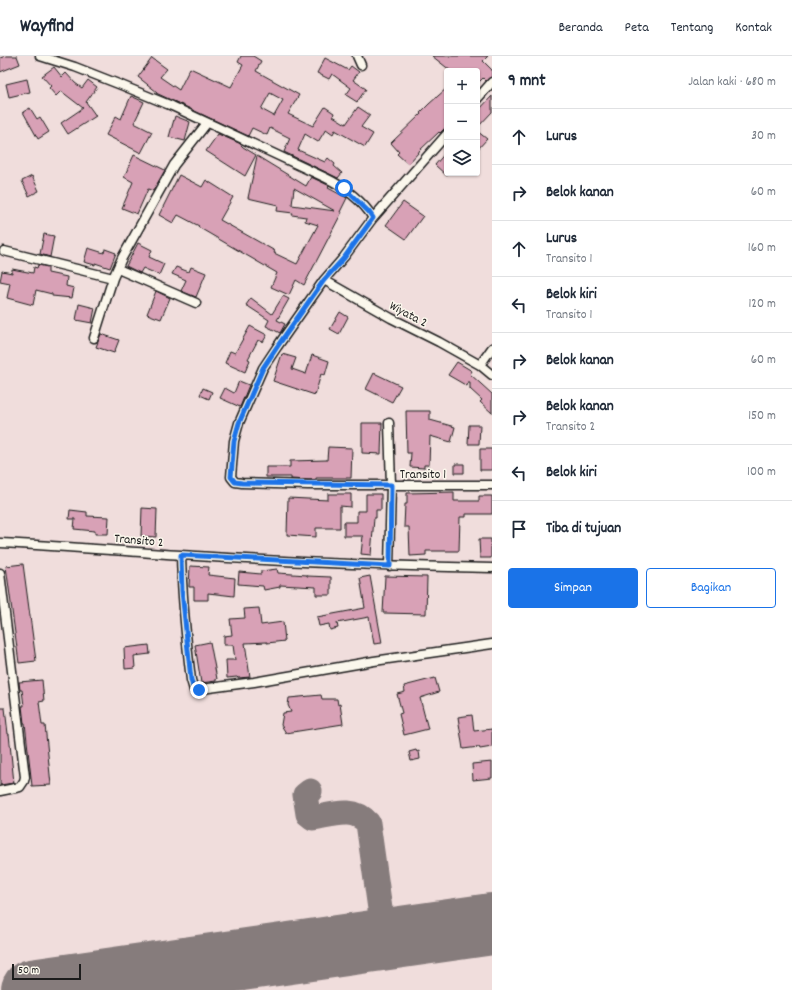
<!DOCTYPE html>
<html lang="id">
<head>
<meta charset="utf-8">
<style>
	:root { --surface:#fff; --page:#f2f2f3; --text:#1f2937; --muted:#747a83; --line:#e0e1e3; --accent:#1a73e8 }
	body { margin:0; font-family:Dekko,sans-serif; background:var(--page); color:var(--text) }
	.controls { position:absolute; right:12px; top:12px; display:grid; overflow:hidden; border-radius:4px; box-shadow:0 1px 3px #0004 }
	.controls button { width:36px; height:36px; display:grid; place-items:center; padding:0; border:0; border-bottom:1px solid var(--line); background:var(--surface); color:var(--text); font:20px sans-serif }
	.scale { position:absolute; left:12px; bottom:10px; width:69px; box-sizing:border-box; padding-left:4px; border:2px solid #1c1c1c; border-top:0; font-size:11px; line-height:14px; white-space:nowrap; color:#1c1c1c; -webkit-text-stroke:3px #fbf7ec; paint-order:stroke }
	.stop { position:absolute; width:12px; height:12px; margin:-9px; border:3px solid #1a73e8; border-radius:50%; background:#fff }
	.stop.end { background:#1a73e8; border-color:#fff; box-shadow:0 1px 4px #0008 }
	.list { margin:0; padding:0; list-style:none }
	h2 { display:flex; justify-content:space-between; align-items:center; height:52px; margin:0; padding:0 16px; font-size:17px }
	h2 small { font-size:13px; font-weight:400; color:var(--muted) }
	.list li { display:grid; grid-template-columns:26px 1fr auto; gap:12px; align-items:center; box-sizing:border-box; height:56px; padding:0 16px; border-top:1px solid var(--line) }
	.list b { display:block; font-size:15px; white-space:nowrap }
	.list p { margin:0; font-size:13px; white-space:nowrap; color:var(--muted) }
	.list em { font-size:13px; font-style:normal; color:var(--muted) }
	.actions { display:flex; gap:8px; padding:12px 16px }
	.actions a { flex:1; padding:9px 0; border:1px solid var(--accent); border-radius:4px; text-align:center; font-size:14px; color:var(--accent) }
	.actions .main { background:var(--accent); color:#fff }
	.icon { flex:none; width:22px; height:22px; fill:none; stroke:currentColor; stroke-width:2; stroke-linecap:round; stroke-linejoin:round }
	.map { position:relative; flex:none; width:492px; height:934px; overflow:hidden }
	header { display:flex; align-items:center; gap:24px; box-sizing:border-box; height:56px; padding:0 20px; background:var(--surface); border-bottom:1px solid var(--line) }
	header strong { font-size:19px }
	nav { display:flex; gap:22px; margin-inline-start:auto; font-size:14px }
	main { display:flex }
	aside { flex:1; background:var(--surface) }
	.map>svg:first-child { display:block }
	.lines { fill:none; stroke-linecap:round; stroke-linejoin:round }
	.taxiway { stroke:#867c7c; stroke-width:25 }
	.runway { stroke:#867c7c; stroke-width:62 }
	.building { fill:#d8a1b6; stroke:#1c1c1c; fill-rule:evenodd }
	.street-casing { stroke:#1c1c1c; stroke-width:11 }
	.street { stroke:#fbf7ec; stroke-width:8 }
	.route { stroke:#1a73e8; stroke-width:5 }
	.labels { text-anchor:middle; stroke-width:3; stroke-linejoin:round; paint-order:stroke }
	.street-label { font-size:13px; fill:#1c1c1c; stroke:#fbf7ec }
</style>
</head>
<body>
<header>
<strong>Wayfind</strong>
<nav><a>Beranda</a><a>Peta</a><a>Tentang</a><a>Kontak</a></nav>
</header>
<main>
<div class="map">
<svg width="492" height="934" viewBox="0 0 492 934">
	<rect width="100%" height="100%" fill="#f0dddc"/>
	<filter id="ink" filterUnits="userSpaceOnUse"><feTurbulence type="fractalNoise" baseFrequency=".025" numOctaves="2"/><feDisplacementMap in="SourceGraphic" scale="8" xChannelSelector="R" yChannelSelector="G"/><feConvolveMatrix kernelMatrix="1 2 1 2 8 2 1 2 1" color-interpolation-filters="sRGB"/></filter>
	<g filter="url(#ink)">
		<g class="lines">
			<!-- taxiway -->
			<path class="taxiway" d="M310 735 305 739 308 758 313 762C333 759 353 750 368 767L381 860 376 875 364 887
				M381 860C388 871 394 876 407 881"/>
			<!-- runway -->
			<path class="runway" d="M32 934 492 868"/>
		</g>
		<!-- building -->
		<path class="building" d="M6 0H17L20 8 0 16V2Z
			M241 0H253L261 5 256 15 299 39 288 58 313 70 325 51 334 57 333 60 346 68 358 51 370 59 361 71 373 78 365 91 335 74 333 78 326 73 318 86 305 78 298 94 325 106 328 102 335 108 334 110 342 117 338 122 284 96 290 82 270 72 267 79 252 72 248 80 156 37 157 36 138 21 152 2 167 13 160 21 179 34 190 12 231 31 243 9 238 6ZM270 37 283 44 274 60 261 53Z
			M432 0H488L483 5 492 14V21L486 25 483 22 477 28V15H451Z
			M325 2 348 14 351 10 359 16 353 24 366 33 357 46 346 39 351 32 332 18 329 23 317 17Z
			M54 11 62 21 66 17 75 27 82 32 88 24 97 31 86 46 96 60 68 78 61 67 83 52 61 35 56 40 49 32 51 30 42 20Z
			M27 23 30 36 9 41 6 28Z
			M447 32V70L440 77 439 76 419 95V96L408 108 397 98 399 96 391 87 421 58 420 57 429 48Z
			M131 40 144 46 134 67 152 76 141 97 106 79 116 60 121 63Z
			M492 40V56L477 72V56Z
			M30 52 37 63 40 61 49 76 38 83 23 56Z
			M175 60 190 66 185 85 169 81Z
			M477 75 487 83 477 94Z
			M218 78 239 87 243 91 256 99 245 120 206 95Z
			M447 95V120L435 109Z
			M134 99 165 114 153 135 148 133 137 158 122 152 133 126 124 121Z
			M257 100 306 130 311 121 330 130 328 132 347 142 340 156H342L304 229 296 224 289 239 271 231 277 217 198 171 199 170 178 159 173 167 159 159 179 119 202 131 206 124 233 141 220 164 275 195 274 197 297 208 318 169 305 165 306 161 292 159 293 157 277 155 278 149 248 142ZM294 132 335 155 292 149Z
			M32 120 39 135 29 140 22 125Z
			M403 146 423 160 406 183 386 169Z
			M44 178 54 180 50 201 40 198Z
			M138 187 152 194 149 201 164 208 159 219 143 212 140 217 126 210Z
			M88 192 104 197 105 193 116 197 110 212 95 207V209L84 206Z
			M38 209 48 211V217L67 221 66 230 74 232 72 242 52 240V238L36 234 33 249 7 242 10 227 0 225 2 215 12 217V213L33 217 34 211 37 212Z
			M176 211 189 216 191 211 206 217 196 241 181 235 186 224 172 218Z
			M156 235 170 242 161 263 147 258Z
			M283 240 289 243 277 264 285 268 280 277 266 270 269 264 246 249 251 242 272 258Z
			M79 248 95 252 92 267 76 264Z
			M340 256 348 261 339 278 330 273Z
			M250 270 267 279 263 286 258 284 248 303 250 304 245 316 225 307 230 295 235 297Z
			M101 278 119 284 114 297 96 291Z
			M282 298 296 302 292 313 306 318 312 299 329 305 325 319 321 318 315 339 273 325Z
			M457 306 472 315 470 318 492 338V357L480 346 482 344 470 333V326H468L467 330 448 319Z
			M374 317 401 330 392 346 366 333Z
			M239 325 249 329 240 351 220 342 225 332 234 337Z
			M203 332 212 336 209 343 200 339Z
			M406 355H430V364L455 371 451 386 430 380 429 409H424V412L410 411 411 397H407Z
			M362 367H382L381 398 362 397Z
			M469 369H480L479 388H468Z
			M328 391 352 392 351 422H316V424H308L291 423V421H266V411H290V405L327 404Z
			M480 393H492V414H480Z
			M455 408H464V417H455Z
			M454 436V445H479V440H492V458H466V461H460L459 495H426V499L410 500 409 471H404L405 448H407V437Z
			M328 438H351V451L340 450V472H316V481L287 479 288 442 328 444Z
			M366 438H381V454H376V462H374L371 499 361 498 363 480H344V466H357V455H366Z
			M142 452 157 453 156 481 141 480Z
			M70 454 87 456V460L109 461 108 478H95V475L74 473 75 463H69Z
			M479 483H491V502H480Z
			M23 508 36 605 19 607 6 510Z
			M190 510 209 511 208 519 235 522 234 540 208 537V544H194V531H189Z
			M277 513 278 517 307 519V520L331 521V539H316V531L280 529V531L264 534 263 530 238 528 239 516 261 518V515Z
			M370 520 382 587 374 588 369 561 337 567 338 572 330 574 329 568 319 570 317 561 365 552 360 522Z
			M385 520 427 521 426 558 383 557Z
			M259 552 261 569 283 566 285 585 267 587V586L245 587 250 621 238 622 237 621 227 622 226 604H235L233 589H224V580L232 579 230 563 245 562 244 553Z
			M210 586 217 623H216V625L201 627 195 589Z
			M149 589 150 598 134 600 135 612 125 613 124 592Z
			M435 622 439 636 420 642 428 673 404 679 399 658 402 657 397 638 405 636 404 630Z
			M42 624 44 645 39 646 42 669H45L51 729 32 730 25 667H24L22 650H24L22 634H20L19 626Z
			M321 639 322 643H337L338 649 340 648 343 668 286 677 281 669 283 657 291 656 288 649 289 642Z
			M0 652H5L8 678H9L14 727 0 729Z
			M472 659 474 675 492 673V691L480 693 479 691 463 693 458 661Z
			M416 694 417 696 419 695 420 703 411 705 409 696Z
			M492 706V722L473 724 472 708Z"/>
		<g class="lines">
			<!-- street casing -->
			<g class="street-casing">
				<path id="street" d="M40 0 75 11 121 29 172 50 326 122C343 130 364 146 373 162L344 201 324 224
					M357 0 361 9
					M477 43 492 26
					M373 162 447 78
					M4 195 113 222
					M118 213 196 247
					M94 282 113 222 122 202 174 109 207 67
					M480 309 492 292
					M492 319 480 309 439 286 391 262 324 224 277 291 263 312 239 367 234 385 231 421 235 426 242 427 308 429H492
					M389 367 391 429 389 510
					M0 487C61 490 121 495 181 499 284 506 388 510 492 512
					M181 499C182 541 186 582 191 624L194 634 254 626 374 605 492 588
					M0 517 25 721 24 725 20 731 0 735"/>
			</g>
			<!-- street -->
			<use href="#street" class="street"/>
		</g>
	</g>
	<g class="lines" filter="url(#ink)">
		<!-- route -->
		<path class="route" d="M199 634H194L191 624 182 535 181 499 390 510 391 429 242 427 235 426 231 421 234 385 239 367 263 312 277 291 324 224 344 202 373 162 369 156 344 132"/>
	</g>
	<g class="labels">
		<!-- street labels -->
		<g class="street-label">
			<text transform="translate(409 257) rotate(28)" y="5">Wiyata 2</text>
			<text x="423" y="422">Transito 1</text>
			<text transform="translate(139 483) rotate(5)" y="5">Transito 2</text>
		</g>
	</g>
</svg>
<div class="controls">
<button>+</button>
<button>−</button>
<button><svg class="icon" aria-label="layers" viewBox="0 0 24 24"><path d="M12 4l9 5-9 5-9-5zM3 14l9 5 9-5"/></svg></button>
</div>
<div class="scale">50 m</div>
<div class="stop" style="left:344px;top:132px"></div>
<div class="stop end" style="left:199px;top:634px"></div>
</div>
<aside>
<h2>9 mnt<small>Jalan kaki · 680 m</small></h2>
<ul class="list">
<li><svg class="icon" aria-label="ahead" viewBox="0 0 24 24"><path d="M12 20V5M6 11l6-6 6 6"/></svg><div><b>Lurus</b></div><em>30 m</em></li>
<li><svg class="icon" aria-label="right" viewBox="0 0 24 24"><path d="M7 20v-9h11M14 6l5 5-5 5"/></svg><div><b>Belok kanan</b></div><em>60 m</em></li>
<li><svg class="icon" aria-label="ahead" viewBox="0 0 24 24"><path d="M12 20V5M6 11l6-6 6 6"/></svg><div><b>Lurus</b><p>Transito 1</p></div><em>160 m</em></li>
<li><svg class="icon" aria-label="left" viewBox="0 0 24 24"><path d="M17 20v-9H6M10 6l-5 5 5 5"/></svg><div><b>Belok kiri</b><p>Transito 1</p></div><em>120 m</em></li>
<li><svg class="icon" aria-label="right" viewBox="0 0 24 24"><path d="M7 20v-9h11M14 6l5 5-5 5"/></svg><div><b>Belok kanan</b></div><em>60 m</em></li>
<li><svg class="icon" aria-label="right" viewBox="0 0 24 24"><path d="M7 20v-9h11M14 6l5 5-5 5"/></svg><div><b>Belok kanan</b><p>Transito 2</p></div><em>150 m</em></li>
<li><svg class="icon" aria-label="left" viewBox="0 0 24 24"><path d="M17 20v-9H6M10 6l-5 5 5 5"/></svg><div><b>Belok kiri</b></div><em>100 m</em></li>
<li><svg class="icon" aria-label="arrive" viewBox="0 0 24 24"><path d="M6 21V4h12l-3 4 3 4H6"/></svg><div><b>Tiba di tujuan</b></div></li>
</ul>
<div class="actions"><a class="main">Simpan</a><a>Bagikan</a></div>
</aside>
</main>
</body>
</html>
